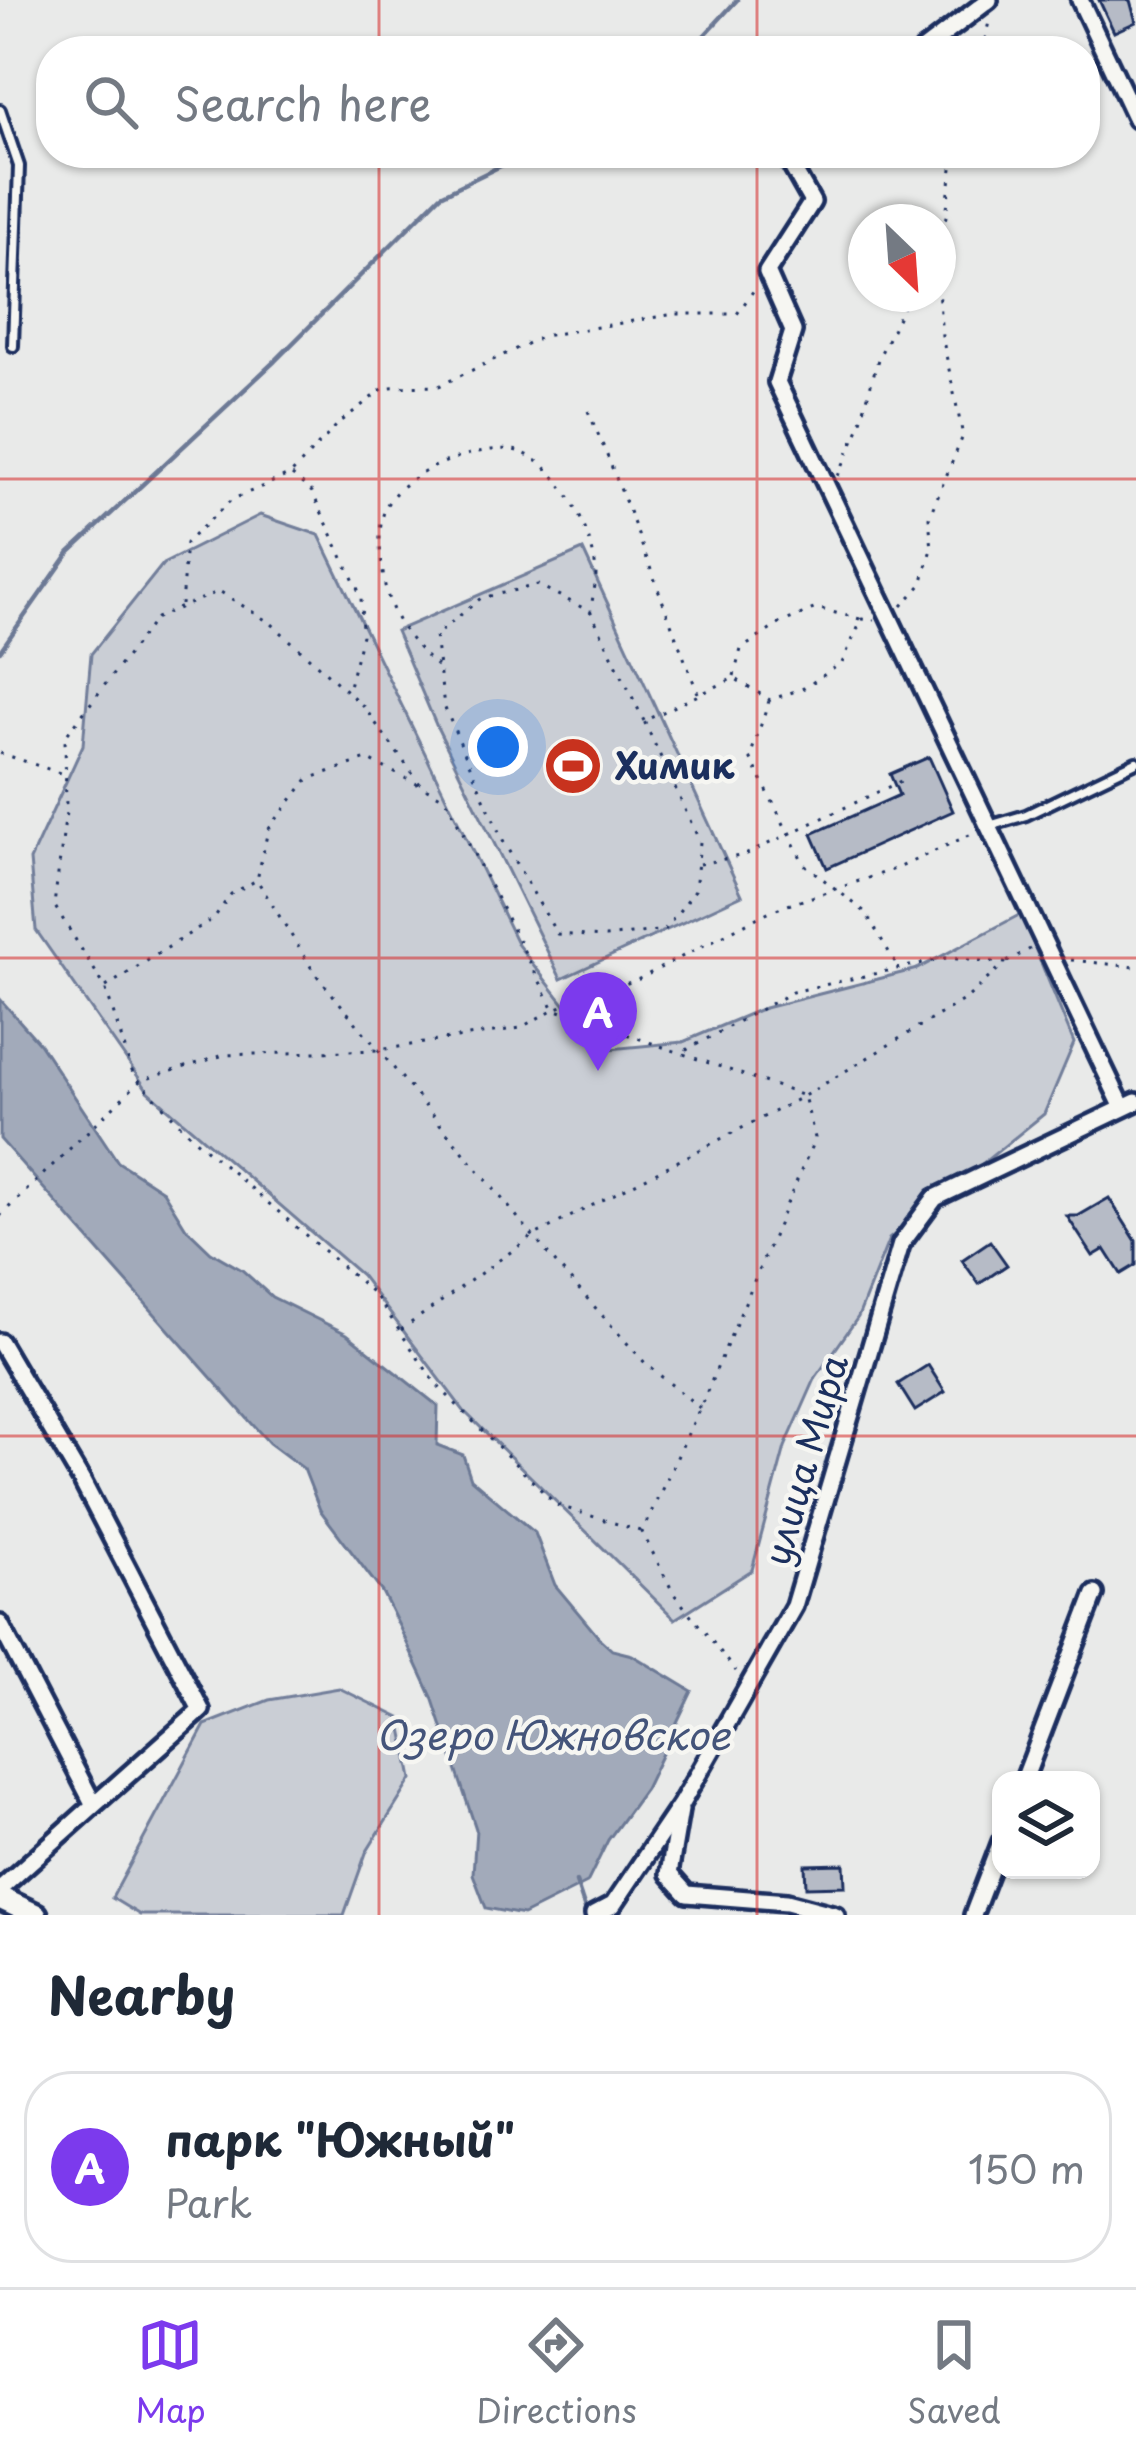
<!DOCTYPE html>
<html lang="en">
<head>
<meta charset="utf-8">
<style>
	:root { --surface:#fff; --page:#f6f6f7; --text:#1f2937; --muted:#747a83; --line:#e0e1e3; --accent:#7c3aed }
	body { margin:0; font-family:"Playpen Sans",sans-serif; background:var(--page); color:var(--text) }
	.controls { position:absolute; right:36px; bottom:36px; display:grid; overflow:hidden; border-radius:24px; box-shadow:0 3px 9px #0004 }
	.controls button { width:108px; height:108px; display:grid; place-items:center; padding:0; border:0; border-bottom:3px solid var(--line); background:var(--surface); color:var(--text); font:60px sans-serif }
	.compass { position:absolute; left:848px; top:204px; width:108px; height:108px; border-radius:50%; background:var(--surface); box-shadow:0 3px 9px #0004; rotate:155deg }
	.you { position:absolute; left:498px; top:747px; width:42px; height:42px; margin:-30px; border:9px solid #fff; border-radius:50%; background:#1a73e8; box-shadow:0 0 0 18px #1a73e833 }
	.badge { display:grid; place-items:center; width:78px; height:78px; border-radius:50%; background:var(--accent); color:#fff; font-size:39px; font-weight:700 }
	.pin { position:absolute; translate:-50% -99px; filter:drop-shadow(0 3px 6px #0008) }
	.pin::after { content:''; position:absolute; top:63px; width:42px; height:36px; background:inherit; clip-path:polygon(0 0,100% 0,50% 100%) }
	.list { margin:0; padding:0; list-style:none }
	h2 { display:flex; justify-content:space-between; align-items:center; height:156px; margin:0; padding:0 48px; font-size:51px }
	h2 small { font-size:39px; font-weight:400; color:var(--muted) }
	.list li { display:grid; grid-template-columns:78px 1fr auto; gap:36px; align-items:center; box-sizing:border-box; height:192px; margin:0 24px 24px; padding:0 24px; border:3px solid var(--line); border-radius:48px }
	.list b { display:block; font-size:45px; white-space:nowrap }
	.list p { margin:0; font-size:39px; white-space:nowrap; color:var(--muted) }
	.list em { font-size:39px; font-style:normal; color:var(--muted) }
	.icon { flex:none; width:66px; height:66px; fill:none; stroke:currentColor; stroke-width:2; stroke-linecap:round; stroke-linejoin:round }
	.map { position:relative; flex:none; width:1136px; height:1915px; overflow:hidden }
	.search { position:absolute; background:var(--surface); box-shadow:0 3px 9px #0004; left:36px; right:36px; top:36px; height:132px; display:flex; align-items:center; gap:30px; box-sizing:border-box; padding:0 42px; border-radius:48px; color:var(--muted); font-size:45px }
	.sheet { height:372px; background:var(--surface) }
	nav { display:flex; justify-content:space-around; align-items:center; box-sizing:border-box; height:168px; border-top:3px solid var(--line); background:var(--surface); font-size:33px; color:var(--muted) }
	nav a { display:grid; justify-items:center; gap:6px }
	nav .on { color:var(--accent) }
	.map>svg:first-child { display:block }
	.green { fill:#caced5; stroke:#727e9a; stroke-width:3 }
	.water { fill:#a2aaba; stroke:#6c7995; stroke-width:3 }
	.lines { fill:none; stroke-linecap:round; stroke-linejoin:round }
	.stream { stroke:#6c7995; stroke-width:4.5 }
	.building { fill:#b6bbc6; stroke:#1b2f5e; stroke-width:3 }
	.service-casing { stroke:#1b2f5e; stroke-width:16 }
	.minor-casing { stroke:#1b2f5e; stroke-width:24 }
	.secondary-casing { stroke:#1b2f5e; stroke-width:30 }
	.path { stroke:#1b2f5e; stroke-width:3; stroke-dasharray:3 9; stroke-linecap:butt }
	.service { stroke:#f6f6f2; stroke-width:8 }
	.minor { stroke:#f6f6f2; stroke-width:15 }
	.secondary { stroke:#f6f6f2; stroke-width:21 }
	.grid { fill:none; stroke:#d62828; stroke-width:3; stroke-opacity:0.55 }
	.labels { text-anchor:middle; stroke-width:9; stroke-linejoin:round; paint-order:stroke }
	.poi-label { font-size:36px; font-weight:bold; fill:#1b2f5e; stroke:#f6f6f2; text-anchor:start }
	.street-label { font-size:36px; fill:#1b2f5e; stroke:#f6f6f2 }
	.water-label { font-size:39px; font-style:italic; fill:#44547a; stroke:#f6f6f2 }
</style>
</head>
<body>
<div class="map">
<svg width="1136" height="1915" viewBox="0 0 1136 1915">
	<rect width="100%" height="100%" fill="#e9eae9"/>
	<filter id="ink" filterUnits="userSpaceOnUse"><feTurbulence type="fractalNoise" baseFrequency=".00833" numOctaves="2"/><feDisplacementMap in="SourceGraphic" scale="24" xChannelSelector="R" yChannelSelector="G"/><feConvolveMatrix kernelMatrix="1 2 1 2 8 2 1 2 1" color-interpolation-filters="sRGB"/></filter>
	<g filter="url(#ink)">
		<!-- green -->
		<path class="green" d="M260 515 319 535 518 945 600 1050 683 1042 761 1009 917 969 1021 914 1074 1043 1044 1114 889 1239 858 1317 816 1377 785 1447 752 1570 675 1619 464 1411 361 1275 148 1091 36 930 30 860 83 745 91 654 163 564Z
			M583 550 742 895 561 979 437 727 396 631Z
			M339 1688 400 1718 412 1779 366 1853 344 1915H140L112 1898 205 1725 269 1700Z"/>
		<!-- water -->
		<path class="water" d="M0 999 39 1043 118 1162 163 1191 186 1228 211 1252 242 1270 272 1297 347 1334 438 1406 437 1445 463 1455 471 1479 535 1533 555 1585 600 1639 612 1650 632 1655 692 1691 645 1789 608 1840 587 1883 523 1915 486 1908 473 1874 476 1829 432 1697 400 1628 382 1592 320 1510 304 1469 269 1443 0 1139Z"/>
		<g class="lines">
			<!-- stream -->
			<path class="stream" d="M690 51 737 0
				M0 651 69 553 275 361 441 195 527 153
				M576 1882 587 1915"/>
		</g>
		<!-- building -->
		<path class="building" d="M1099 0H1130L1136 22 1114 32Z
			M929 757 953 811 827 868 812 834 899 795 890 774Z
			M1109 1198 1136 1241V1265L1121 1274 1105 1249 1093 1256 1067 1216H1078Z
			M990 1241 1007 1265 979 1284 962 1260Z
			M928 1365 945 1392 915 1411 898 1384Z
			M844 1864 845 1886 806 1887 805 1865Z"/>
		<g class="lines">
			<!-- service casing -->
			<g class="service-casing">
				<path id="service" d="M0 110 19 166 13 346
					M989 826 1026 815 1136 762"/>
			</g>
			<!-- minor casing -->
			<g class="minor-casing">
				<path id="minor" d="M1080 0 1136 119
					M922 51 989 0
					M790 153 786 156 812 202 767 272 793 331 777 382 1123 1108
					M0 1342 82 1481 201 1710 94 1805
					M0 1624 94 1805 0 1889
					M1024 1780 1095 1594
					M680 1810 669 1874 687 1894 787 1902 836 1915
					M594 1915 613 1905 681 1804 794 1606 901 1244 935 1198 1136 1102
					M973 1915 1001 1842"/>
			</g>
			<!-- secondary casing -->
			<g class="secondary-casing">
				<path id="secondary" d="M0 1898 36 1915"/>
			</g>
			<!-- path -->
			<path class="path" d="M982 51 990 18
				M938 241 944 231 954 153
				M938 277 944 233
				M588 411C629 503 660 599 698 693
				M292 475 312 492 361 596 362 635 348 690
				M838 476 859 428 878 359 909 294
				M181 605 186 543 231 500 291 474 338 424 385 387 439 386 543 336 675 314H737L756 287
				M902 606 922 584 932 549 929 517 963 436 942 336 938 290
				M437 666C408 642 387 611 383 573 380 551 377 531 385 509 398 474 477 444 513 450 557 458 594 532 596 573 596 585 592 598 591 610
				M734 676 741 649 781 623 816 608 860 619
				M769 701 750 757 804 864 865 912 898 967
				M644 721 591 612 538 585 481 598 435 636 444 706 503 841 557 934 605 937 665 930 695 890 700 842 644 721 734 678 770 700 804 688 842 663 862 619 875 620
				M0 753 66 775
				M420 784 363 706 272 624 219 591 156 618 65 737 66 812 54 905 105 987 133 1074 194 1139 375 1295 436 1384 556 1505 640 1531
				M699 864 745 855 903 780
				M1071 960 1136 967
				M1007 962 1030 949
				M106 987 214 918 231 894 257 880
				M0 1216 140 1081 224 1055 379 1050 520 1028 554 1009 639 979 770 911 898 868 976 832
				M401 1330 533 1236 804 1096 967 998 1005 963 946 958 792 992 681 1053
				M700 1408 646 1364 557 1265 314 972 257 880 268 830 308 779 367 759 445 798 554 1009 804 1096 815 1138 700 1408 642 1532 674 1594 736 1671"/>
			<!-- service -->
			<use href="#service" class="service"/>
			<!-- minor -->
			<use href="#minor" class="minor"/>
			<!-- secondary -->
			<use href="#secondary" class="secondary"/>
		</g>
	</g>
	<!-- grid -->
	<path class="grid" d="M379 0V51M757 0V51M379 153V1915M757 153V1915M0 479H1136M0 958H1136M0 1436H1136"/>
	<!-- icons -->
	<defs>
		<g id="stadium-disc" transform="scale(3)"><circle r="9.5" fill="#c8321e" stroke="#f6f6f2"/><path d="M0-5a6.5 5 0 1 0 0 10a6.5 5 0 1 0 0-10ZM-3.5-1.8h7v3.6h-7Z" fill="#fff"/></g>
	</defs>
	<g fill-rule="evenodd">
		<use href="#stadium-disc" x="573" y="766"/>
	</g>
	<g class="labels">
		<!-- poi labels -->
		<g class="poi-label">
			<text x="615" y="779">Химик</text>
		</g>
		<!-- street labels -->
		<g class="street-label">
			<text transform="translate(806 1460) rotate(-74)" y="13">улица Мира</text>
		</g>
		<!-- water labels -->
		<g class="water-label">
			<text x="553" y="1750">Озеро Южновское</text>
		</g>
	</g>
</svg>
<div class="controls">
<button><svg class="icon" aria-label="layers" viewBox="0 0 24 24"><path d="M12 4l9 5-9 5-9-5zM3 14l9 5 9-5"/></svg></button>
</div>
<svg class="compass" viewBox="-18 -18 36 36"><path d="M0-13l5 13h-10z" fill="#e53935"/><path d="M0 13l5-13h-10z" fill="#747a83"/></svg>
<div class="you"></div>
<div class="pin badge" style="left:598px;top:1071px">A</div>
<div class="search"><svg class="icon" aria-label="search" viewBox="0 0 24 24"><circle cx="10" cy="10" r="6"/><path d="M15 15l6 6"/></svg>Search here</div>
</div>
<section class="sheet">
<h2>Nearby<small></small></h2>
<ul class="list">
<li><span class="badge">A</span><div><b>парк &quot;Южный&quot;</b><p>Park</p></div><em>150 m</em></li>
</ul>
</section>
<nav>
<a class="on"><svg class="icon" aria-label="map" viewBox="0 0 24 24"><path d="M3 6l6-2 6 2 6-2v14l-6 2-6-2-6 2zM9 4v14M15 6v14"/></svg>Map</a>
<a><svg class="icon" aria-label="directions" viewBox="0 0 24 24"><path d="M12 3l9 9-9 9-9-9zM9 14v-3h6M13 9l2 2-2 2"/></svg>Directions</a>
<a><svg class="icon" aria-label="saved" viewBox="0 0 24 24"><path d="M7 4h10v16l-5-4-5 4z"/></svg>Saved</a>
</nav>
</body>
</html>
